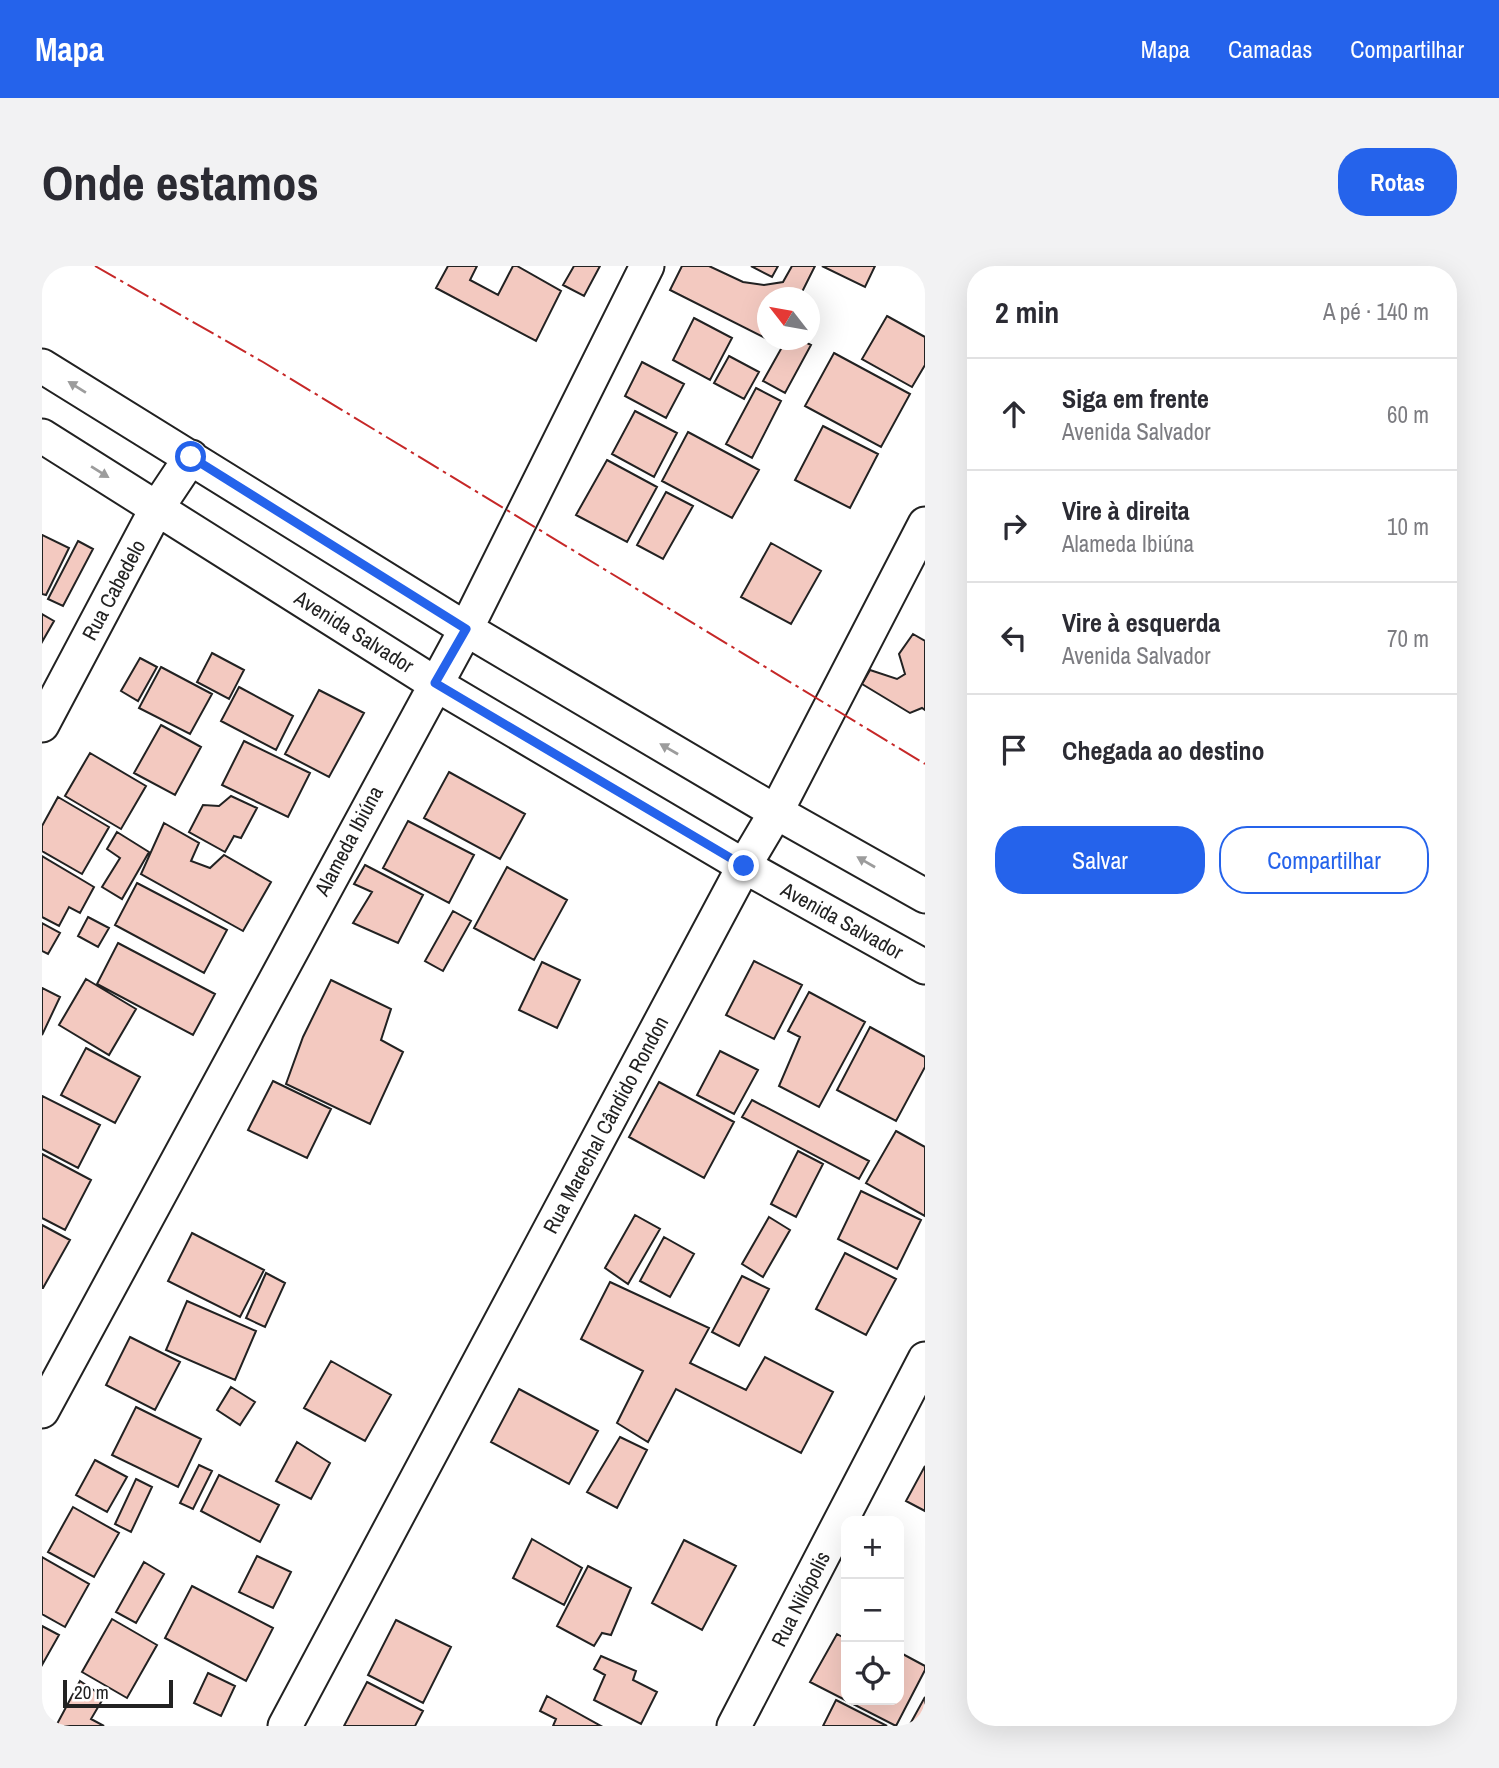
<!DOCTYPE html>
<html lang="pt">
<head>
<meta charset="utf-8">
<style>
	:root { --surface:#fff; --page:#f2f2f3; --text:#2b2b33; --muted:#7c7c81; --line:#e1e1e2; --accent:#2563eb }
	body { margin:0; font-family:"Archivo Narrow",sans-serif; background:var(--page); color:var(--text) }
	.controls { position:absolute; right:21px; bottom:21px; display:grid; overflow:hidden; border-radius:14px; box-shadow:0 7px 28px #0002 }
	.controls button { width:63px; height:63px; display:grid; place-items:center; padding:0; border:0; border-bottom:2px solid var(--line); background:var(--surface); color:var(--text); font:35px sans-serif }
	.compass { position:absolute; left:715px; top:21px; width:63px; height:63px; border-radius:50%; background:var(--surface); box-shadow:0 7px 28px #0002; rotate:301deg }
	.scale { position:absolute; left:21px; bottom:18px; width:110px; box-sizing:border-box; padding-left:7px; border:4px solid #222; border-top:0; font-size:19px; line-height:24px; white-space:nowrap; color:#222; -webkit-text-stroke:5px #fff; paint-order:stroke }
	.stop { position:absolute; width:21px; height:21px; margin:-16px; border:5px solid #2563eb; border-radius:50%; background:#fff }
	.stop.end { background:#2563eb; border-color:#fff; box-shadow:0 2px 7px #0008 }
	.list { margin:0; padding:0; list-style:none }
	h2 { display:flex; justify-content:space-between; align-items:center; height:91px; margin:0; padding:0 28px; font-size:30px }
	h2 small { font-size:23px; font-weight:400; color:var(--muted) }
	.list li { display:grid; grid-template-columns:46px 1fr auto; gap:21px; align-items:center; box-sizing:border-box; height:112px; padding:0 28px; border-top:2px solid var(--line) }
	.list b { display:block; font-size:26px; white-space:nowrap }
	.list p { margin:0; font-size:23px; white-space:nowrap; color:var(--muted) }
	.list em { font-size:23px; font-style:normal; color:var(--muted) }
	.actions { display:flex; gap:14px; padding:21px 28px }
	.actions a { flex:1; padding:16px 0; border:2px solid var(--accent); border-radius:28px; text-align:center; font-size:24px; color:var(--accent) }
	.actions .main { background:var(--accent); color:#fff }
	.icon { flex:none; width:38px; height:38px; fill:none; stroke:currentColor; stroke-width:2; stroke-linecap:round; stroke-linejoin:round }
	.map { position:relative; flex:none; width:883px; height:1460px; overflow:hidden; border-radius:28px }
	header { display:flex; align-items:center; gap:42px; box-sizing:border-box; height:98px; padding:0 35px; background:var(--accent); color:#fff }
	header strong { font-size:33px }
	nav { display:flex; gap:38px; margin-inline-start:auto; font-size:24px }
	.intro { display:flex; align-items:center; justify-content:space-between; box-sizing:border-box; height:168px; padding:0 42px }
	h1 { margin:0; font-size:49px }
	.button { padding:18px 32px; border-radius:28px; background:var(--accent); color:#fff; font-size:24px; font-weight:700 }
	main { display:flex; gap:42px; padding:0 42px }
	aside { flex:1; background:var(--surface); border-radius:28px; box-shadow:0 7px 28px #0002 }
	.map>svg:first-child { display:block }
	.building { fill:#f3c9c0; stroke:#222; stroke-width:2 }
	.lines { fill:none; stroke-linecap:round; stroke-linejoin:round }
	.street-casing { stroke:#222; stroke-width:37 }
	.street { stroke:#fff; stroke-width:33 }
	.power { stroke:#c62828; stroke-width:2; stroke-dasharray:24 5 3.5 5; stroke-linecap:butt }
	.oneway { fill:#9c9c9c }
	.route { stroke:#2563eb; stroke-width:9 }
	.labels { text-anchor:middle; stroke-width:5; stroke-linejoin:round; paint-order:stroke }
	.street-label { font-size:21px; fill:#222; stroke:#fff }
</style>
</head>
<body>
<header>
<strong>Mapa</strong>
<nav><a>Mapa</a><a>Camadas</a><a>Compartilhar</a></nav>
</header>
<div class="intro"><h1>Onde estamos</h1><a class="button">Rotas</a></div>
<main>
<div class="map">
<svg width="883" height="1460" viewBox="0 0 883 1460">
	<rect width="100%" height="100%" fill="#fff"/>
	<!-- building -->
	<path class="building" d="M406 0H435L428 14 456 29 471 0H475L519 25 494 75 394 22Z
		M532 0H558L542 30 521 19Z
		M640 0H667L701 16 722 19 741 16 750 0H773L757 32H726V74H735L733 77 628 24Z
		M709 0H736L730 11Z
		M780 0H833L823 21Z
		M845 50 883 71V99L870 121 820 93Z
		M652 52 690 72 668 114 631 94Z
		M744 74H759L769 79 743 127 721 115Z
		M792 87 868 128 839 181 763 140Z
		M687 90 717 106 702 133 672 117Z
		M600 96 642 118 624 152 583 130Z
		M714 122 739 135 710 192 684 178Z
		M593 145 635 167 612 211 570 188Z
		M781 160 836 188 808 242 753 214Z
		M646 166 717 204 690 252 620 215Z
		M565 194 615 221 585 276 534 249Z
		M624 226 651 240 621 293 595 279Z
		M0 269 27 282 4 329 0 328Z
		M36 275 51 283 21 340 6 333Z
		M729 277 779 305 749 358 699 331Z
		M0 348 12 355 0 376Z
		M871 368 883 375V444L880 442 868 447 820 418 828 404 855 413 863 408 857 388Z
		M170 387 202 404 187 433 155 416Z
		M98 392 115 401 96 435 79 425Z
		M119 401 170 428 148 468 97 442Z
		M197 421 251 450 234 484 179 455Z
		M277 424 322 447 287 511 243 488Z
		M119 459 159 481 133 529 92 507Z
		M202 475 268 507 246 551 180 519Z
		M48 487 104 520 79 563 23 530Z
		M407 506 483 548 458 593 382 552Z
		M189 530 215 542 199 572 192 570 183 586 147 566 161 539 177 540Z
		M16 531 67 561 40 608 0 585V560Z
		M366 555 432 589 407 637 341 602Z
		M122 557 157 577 149 595 168 602 182 589 229 616 201 665 99 608Z
		M75 566 107 586 80 633 60 621 78 592 65 583Z
		M0 590 52 621 38 647 27 641 17 660 0 651Z
		M323 599 381 629 356 677 311 657 330 626 312 618Z
		M465 601 525 634 492 694 432 662Z
		M95 617 185 664 162 707 73 659Z
		M411 645 429 655 401 705 383 695Z
		M46 651 67 662 56 681 36 670Z
		M0 657 18 667 6 688 0 685Z
		M76 677 173 728 151 769 55 718Z
		M712 695 760 719 732 773 684 749Z
		M500 696 538 714 515 762 477 744Z
		M44 713 94 743 67 789 17 759Z
		M289 714 349 743 339 774 361 786 328 858 244 818 261 771Z
		M0 722 18 731 0 769Z
		M767 726 823 756 777 841 737 820 758 771 746 765Z
		M828 761 883 791V801L854 855 795 824Z
		M44 782 98 811 73 857 19 829Z
		M678 785 716 804 692 848 655 829Z
		M231 815 289 843 265 892 206 864Z
		M617 816 692 856 662 912 587 871Z
		M0 830 58 859 36 902 0 883Z
		M710 834 827 895 817 913 700 851Z
		M854 865 883 881V950L824 917Z
		M756 885 781 898 754 951 729 938Z
		M0 888 49 914 23 964 0 952Z
		M819 925 879 954 855 1003 796 973Z
		M593 949 618 963 586 1018 563 1002Z
		M727 951 748 964 721 1011 700 998Z
		M0 959 28 974 1 1022H0Z
		M150 967 222 1004 198 1051 126 1015Z
		M622 971 652 988 628 1031 598 1015Z
		M803 987 854 1013 824 1069 774 1043Z
		M224 1007 243 1017 223 1061 204 1052Z
		M700 1010 727 1023 697 1080 670 1066Z
		M568 1016 667 1062 648 1097 704 1124 723 1091 791 1126 759 1187 634 1123 606 1176 575 1157 601 1105 539 1073Z
		M145 1035 214 1065 193 1114 124 1084Z
		M88 1071 138 1096 113 1144 64 1119Z
		M289 1095 349 1129 323 1175 262 1142Z
		M189 1121 213 1136 198 1159 175 1144Z
		M477 1123 556 1165 527 1218 449 1176Z
		M94 1141 159 1173 136 1221 70 1189Z
		M578 1171 605 1184 575 1242 545 1226Z
		M255 1176 288 1197 269 1233 234 1215Z
		M53 1194 85 1211 65 1246 34 1229Z
		M157 1199 170 1205 151 1243 138 1237Z
		M883 1200V1245L864 1235Z
		M177 1209 237 1239 218 1276 159 1245Z
		M94 1213 110 1221 89 1266 73 1258Z
		M31 1241 77 1267 52 1311 6 1286Z
		M490 1273 540 1302 522 1339 471 1312Z
		M642 1274 694 1300 660 1364 610 1337Z
		M215 1290 249 1306 231 1342 197 1326Z
		M0 1291 47 1318 23 1361 0 1348Z
		M102 1296 122 1308 94 1357 74 1346Z
		M546 1300 589 1322 569 1369 560 1367 552 1380 515 1360Z
		M150 1320 231 1362 204 1415 123 1372Z
		M70 1353 115 1379 85 1432 40 1406Z
		M354 1354 409 1381 381 1437 326 1409Z
		M0 1360 17 1369 0 1399Z
		M795 1368 804 1373V1434H857V1386L883 1400V1404L854 1460 768 1416Z
		M559 1390 594 1405 591 1414 615 1426 599 1458 552 1434 563 1409 552 1403Z
		M166 1407 193 1420 179 1450 152 1437Z
		M38 1415 62 1431 49 1453 62 1460H14Z
		M325 1416 381 1445 373 1460H302Z
		M505 1430 559 1460H511L514 1453 498 1445Z
		M883 1431V1460H867Z
		M794 1434 845 1460H781Z"/>
	<g class="lines">
		<!-- street casing -->
		<g class="street-casing">
			<path id="street" d="M0 100 424 363 734 546 883 630
				M0 170 392 417 702 600 883 701
				M0 459 115 242 149 191
				M0 1145 424 363 605 0
				M243 1460 702 600 734 546 883 258
				M692 1460 883 1093"/>
		</g>
		<!-- street -->
		<use href="#street" class="street"/>
		<!-- power -->
		<path class="power" d="M53 0 221 96 883 498"/>
	</g>
	<!-- one-way arrows -->
	<defs><path id="oneway-solid" d="M-6-.8H1V-3.2L6.5 0L1 3.2V.8H-6Z" transform="scale(1.75)"/></defs>
	<g class="oneway">
		<use href="#oneway-solid" transform="translate(35 121) rotate(-148)"/>
		<use href="#oneway-solid" transform="translate(58 206) rotate(32)"/>
		<use href="#oneway-solid" transform="translate(627 483) rotate(-150)"/>
		<use href="#oneway-solid" transform="translate(824 596) rotate(-150)"/>
	</g>
	<g class="lines">
		<!-- route -->
		<path class="route" d="M149 191 424 363 393 417 702 600"/>
	</g>
	<g class="labels">
		<!-- street labels -->
		<g class="street-label">
			<text transform="translate(72 324) rotate(-62)" y="7">Rua Cabedelo</text>
			<text transform="translate(312 366) rotate(32)" y="7">Avenida Salvador</text>
			<text transform="translate(307 575) rotate(-62)" y="7">Alameda Ibiúna</text>
			<text transform="translate(800 655) rotate(29)" y="7">Avenida Salvador</text>
			<text transform="translate(564 859) rotate(-62)" y="7">Rua Marechal Cândido Rondon</text>
			<text transform="translate(759 1333) rotate(-63)" y="7">Rua Nilópolis</text>
		</g>
	</g>
</svg>
<div class="controls">
<button>+</button>
<button>−</button>
<button><svg class="icon" aria-label="locate" viewBox="0 0 24 24"><circle cx="12" cy="12" r="6"/><path d="M12 2v4M12 18v4M2 12h4M18 12h4"/></svg></button>
</div>
<svg class="compass" viewBox="-18 -18 36 36"><path d="M0-13l5 13h-10z" fill="#e53935"/><path d="M0 13l5-13h-10z" fill="#7c7c81"/></svg>
<div class="scale">20 m</div>
<div class="stop" style="left:149px;top:191px"></div>
<div class="stop end" style="left:702px;top:600px"></div>
</div>
<aside>
<h2>2 min<small>A pé · 140 m</small></h2>
<ul class="list">
<li><svg class="icon" aria-label="ahead" viewBox="0 0 24 24"><path d="M12 20V5M6 11l6-6 6 6"/></svg><div><b>Siga em frente</b><p>Avenida Salvador</p></div><em>60 m</em></li>
<li><svg class="icon" aria-label="right" viewBox="0 0 24 24"><path d="M7 20v-9h11M14 6l5 5-5 5"/></svg><div><b>Vire à direita</b><p>Alameda Ibiúna</p></div><em>10 m</em></li>
<li><svg class="icon" aria-label="left" viewBox="0 0 24 24"><path d="M17 20v-9H6M10 6l-5 5 5 5"/></svg><div><b>Vire à esquerda</b><p>Avenida Salvador</p></div><em>70 m</em></li>
<li><svg class="icon" aria-label="arrive" viewBox="0 0 24 24"><path d="M6 21V4h12l-3 4 3 4H6"/></svg><div><b>Chegada ao destino</b></div></li>
</ul>
<div class="actions"><a class="main">Salvar</a><a>Compartilhar</a></div>
</aside>
</main>
</body>
</html>
